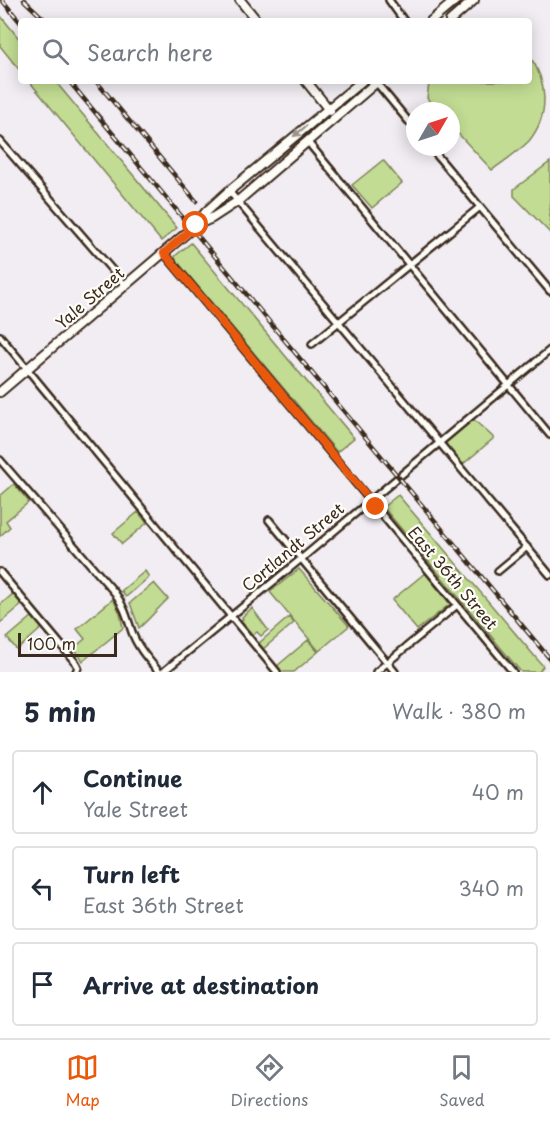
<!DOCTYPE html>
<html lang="en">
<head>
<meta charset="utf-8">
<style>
	:root { --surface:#fff; --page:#f2f2f3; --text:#1f2937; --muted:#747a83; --line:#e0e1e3; --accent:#ea580c }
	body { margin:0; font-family:"Playpen Sans",sans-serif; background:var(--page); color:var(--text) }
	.compass { position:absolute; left:406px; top:102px; width:54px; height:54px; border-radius:50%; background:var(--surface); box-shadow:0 3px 15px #0003; rotate:51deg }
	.scale { position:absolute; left:18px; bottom:15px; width:99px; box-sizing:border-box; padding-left:6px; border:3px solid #3b2a1e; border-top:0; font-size:16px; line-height:21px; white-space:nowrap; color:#3b2a1e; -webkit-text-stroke:4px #fdfcf7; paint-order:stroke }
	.stop { position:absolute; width:18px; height:18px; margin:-14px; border:4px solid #ea580c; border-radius:50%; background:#fff }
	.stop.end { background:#ea580c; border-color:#fff; box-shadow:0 2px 6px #0008 }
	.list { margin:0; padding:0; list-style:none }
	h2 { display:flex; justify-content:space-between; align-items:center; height:78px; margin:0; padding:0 24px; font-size:26px }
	h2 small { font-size:20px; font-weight:400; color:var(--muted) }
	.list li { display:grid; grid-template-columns:39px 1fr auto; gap:18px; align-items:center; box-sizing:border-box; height:84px; margin:0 12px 12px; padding:0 12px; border:2px solid var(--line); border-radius:6px }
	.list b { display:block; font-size:22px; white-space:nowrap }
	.list p { margin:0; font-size:20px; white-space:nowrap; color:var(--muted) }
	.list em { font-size:20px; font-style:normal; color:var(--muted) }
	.icon { flex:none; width:33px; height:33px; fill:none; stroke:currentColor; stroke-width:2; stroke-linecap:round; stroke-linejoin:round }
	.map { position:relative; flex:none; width:550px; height:672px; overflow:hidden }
	.search { position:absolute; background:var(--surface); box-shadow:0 3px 15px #0003; left:18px; right:18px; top:18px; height:66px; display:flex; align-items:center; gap:15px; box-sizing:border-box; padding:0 21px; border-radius:6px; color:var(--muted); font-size:22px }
	.sheet { height:366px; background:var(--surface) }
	nav { display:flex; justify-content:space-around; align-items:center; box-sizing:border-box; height:84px; border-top:2px solid var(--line); background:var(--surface); font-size:16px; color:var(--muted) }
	nav a { display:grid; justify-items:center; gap:3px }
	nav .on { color:var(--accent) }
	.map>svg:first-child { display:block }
	.green { fill:#c2dc93; stroke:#7e8358; stroke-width:1.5 }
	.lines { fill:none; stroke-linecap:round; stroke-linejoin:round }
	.street-casing { stroke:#3b2a1e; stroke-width:10 }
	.secondary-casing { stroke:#3b2a1e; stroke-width:12 }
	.street { stroke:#fdfcf7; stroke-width:5 }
	.secondary { stroke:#fdfcf7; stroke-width:8 }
	.rail-casing { stroke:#3b2a1e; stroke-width:4.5 }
	.rail { stroke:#fdfcf7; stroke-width:2; stroke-dasharray:7; stroke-linecap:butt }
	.oneway { fill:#9c938a }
	.route { stroke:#ea580c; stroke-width:8 }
	.labels { text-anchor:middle; stroke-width:4.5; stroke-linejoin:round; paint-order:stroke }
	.street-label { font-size:16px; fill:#3b2a1e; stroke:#fdfcf7 }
</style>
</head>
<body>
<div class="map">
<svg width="550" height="672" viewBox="0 0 550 672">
	<rect width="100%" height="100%" fill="#f1edf3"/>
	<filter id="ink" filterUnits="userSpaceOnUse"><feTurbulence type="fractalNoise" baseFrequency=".0167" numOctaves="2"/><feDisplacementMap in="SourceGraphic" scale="12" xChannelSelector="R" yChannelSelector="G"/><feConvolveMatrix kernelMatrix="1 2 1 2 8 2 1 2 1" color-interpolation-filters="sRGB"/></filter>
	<g filter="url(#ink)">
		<!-- green -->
		<path class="green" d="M0 15 21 41V72L0 46Z
			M529 55C548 82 550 115 529 141 518 152 504 161 492 170L451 126V111H437L427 98 429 83 432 81H529Z
			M29 81H55L177 228 161 241Z
			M383 160 402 183 372 208 352 185Z
			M550 162V233L514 196V189Z
			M191 243 354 438 337 452 176 260 175 256Z
			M473 419 494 438 462 465 446 445V442Z
			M14 484 29 502 6 521 10 527 0 536V496Z
			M398 495 543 666 539 672H521L383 507Z
			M138 512 147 523 122 544 113 533Z
			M299 569 349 626 319 651 270 592Z
			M145 571 149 577 126 597 121 591Z
			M425 573 450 604 417 630 392 600Z
			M154 583 168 599C157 609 150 619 139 628L130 603Z
			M14 593 23 604 0 623V605Z
			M113 599 120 613 123 628 83 661 74 648 85 639 77 629Z
			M252 608 268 630 261 636 257 632 253 635 241 621 243 619 242 617Z
			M33 616 43 627 17 650 7 638Z
			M289 617 294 623 263 649 258 644Z
			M308 640 318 652 294 672H282L277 666Z"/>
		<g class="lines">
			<!-- street casing -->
			<g class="street-casing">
				<path id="street" d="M389 0 404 21
					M375 81 415 129
					M0 141 125 285
					M307 141 550 435
					M430 147 550 291
					M229 191 550 575
					M164 253 513 672
					M0 336 277 672
					M312 344 480 207
					M0 460 115 593C124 606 127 617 132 632 137 647 149 660 159 672
					M269 520 395 672
					M498 571 527 547
					M0 572 76 663 78 667 76 672
					M163 672 301 559 550 350
					M376 672 457 605"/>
			</g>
			<!-- secondary casing -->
			<g class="secondary-casing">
				<path id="secondary" d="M240 0 257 21
					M431 21 456 0
					M450 21 474 0
					M306 81 330 111
					M196 225 212 218 238 201 378 81
					M0 392 196 225 206 212 229 191 362 81"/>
			</g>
			<!-- street -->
			<use href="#street" class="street"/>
			<!-- secondary -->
			<use href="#secondary" class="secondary"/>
			<!-- rail casing -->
			<g class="rail-casing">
				<path id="rail" d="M2 0 21 23
					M24 0 46 21
					M69 81 550 659
					M96 81 196 201"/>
			</g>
			<!-- rail -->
			<use href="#rail" class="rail"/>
		</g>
		<!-- one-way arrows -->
		<defs><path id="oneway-solid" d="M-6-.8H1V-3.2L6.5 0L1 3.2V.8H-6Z" transform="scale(1.5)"/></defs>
		<use class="oneway" href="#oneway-solid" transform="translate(300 131) rotate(141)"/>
	</g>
	<g class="lines" filter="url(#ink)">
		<!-- route -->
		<path class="route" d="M196 225 164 253 376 507"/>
	</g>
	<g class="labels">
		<!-- street labels -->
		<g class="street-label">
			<text transform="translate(90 298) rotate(-41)" y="6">Yale Street</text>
			<text transform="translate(293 547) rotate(-40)" y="6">Cortlandt Street</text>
			<text transform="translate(453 578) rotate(50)" y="6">East 36th Street</text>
		</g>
	</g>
</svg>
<svg class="compass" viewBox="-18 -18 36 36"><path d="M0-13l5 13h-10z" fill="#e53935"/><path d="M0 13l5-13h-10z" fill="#747a83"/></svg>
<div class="scale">100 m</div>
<div class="stop" style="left:196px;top:225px"></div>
<div class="stop end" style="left:376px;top:507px"></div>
<div class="search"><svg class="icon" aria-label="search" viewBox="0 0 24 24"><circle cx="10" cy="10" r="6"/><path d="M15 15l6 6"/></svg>Search here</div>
</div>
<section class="sheet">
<h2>5 min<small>Walk · 380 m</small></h2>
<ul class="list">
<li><svg class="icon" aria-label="ahead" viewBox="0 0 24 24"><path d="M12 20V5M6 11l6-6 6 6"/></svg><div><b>Continue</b><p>Yale Street</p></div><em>40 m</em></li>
<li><svg class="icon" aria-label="left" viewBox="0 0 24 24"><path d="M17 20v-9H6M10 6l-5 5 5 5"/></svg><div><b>Turn left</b><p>East 36th Street</p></div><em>340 m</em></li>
<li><svg class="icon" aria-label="arrive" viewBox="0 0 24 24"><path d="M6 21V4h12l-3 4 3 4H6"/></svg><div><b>Arrive at destination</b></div></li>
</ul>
</section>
<nav>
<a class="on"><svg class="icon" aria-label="map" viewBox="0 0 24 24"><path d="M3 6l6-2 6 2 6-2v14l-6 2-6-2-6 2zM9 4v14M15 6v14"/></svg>Map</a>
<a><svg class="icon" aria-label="directions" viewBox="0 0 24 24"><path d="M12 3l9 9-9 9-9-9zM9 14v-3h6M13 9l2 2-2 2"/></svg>Directions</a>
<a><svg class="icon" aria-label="saved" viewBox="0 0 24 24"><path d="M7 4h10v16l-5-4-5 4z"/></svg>Saved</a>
</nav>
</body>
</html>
